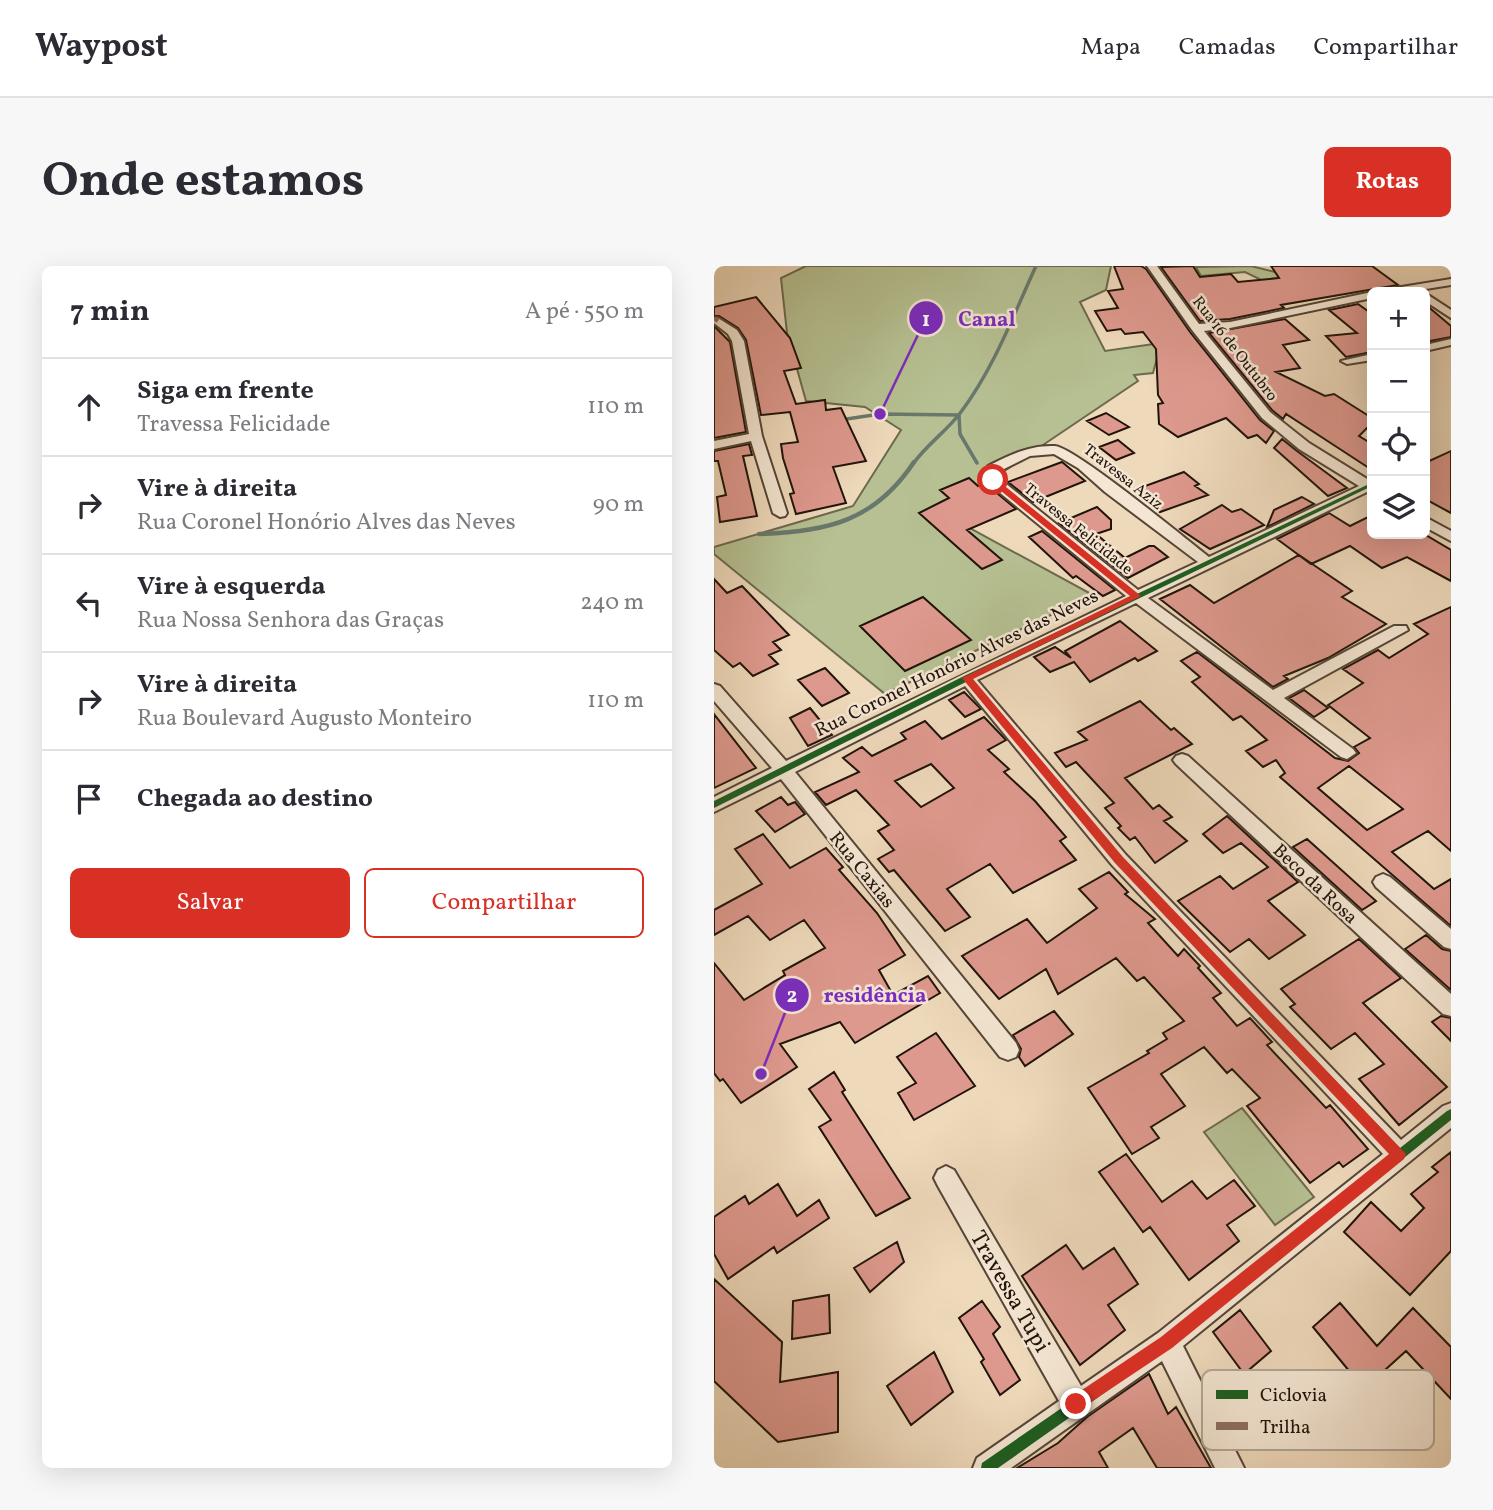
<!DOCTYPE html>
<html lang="pt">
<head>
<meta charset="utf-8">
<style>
	:root { --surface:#fff; --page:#f7f7f7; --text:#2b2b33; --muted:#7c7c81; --line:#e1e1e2; --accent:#d93025 }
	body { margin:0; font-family:Vollkorn,serif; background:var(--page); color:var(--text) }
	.controls { position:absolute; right:21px; top:21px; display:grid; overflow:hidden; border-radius:10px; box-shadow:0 7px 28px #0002 }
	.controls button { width:63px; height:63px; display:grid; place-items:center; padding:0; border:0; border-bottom:2px solid var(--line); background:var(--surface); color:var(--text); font:35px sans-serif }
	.stop { position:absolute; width:21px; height:21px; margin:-16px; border:5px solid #d93025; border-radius:50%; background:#fff }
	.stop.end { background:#d93025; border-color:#fff; box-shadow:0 2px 7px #0008 }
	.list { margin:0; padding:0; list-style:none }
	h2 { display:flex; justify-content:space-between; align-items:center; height:91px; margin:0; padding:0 28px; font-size:30px }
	h2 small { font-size:23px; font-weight:400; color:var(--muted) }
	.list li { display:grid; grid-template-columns:46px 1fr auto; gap:21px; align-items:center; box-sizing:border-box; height:98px; padding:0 28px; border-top:2px solid var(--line) }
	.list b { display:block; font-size:26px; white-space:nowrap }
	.list p { margin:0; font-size:23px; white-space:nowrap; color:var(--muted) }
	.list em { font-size:23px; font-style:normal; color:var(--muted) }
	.actions { display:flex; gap:14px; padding:21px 28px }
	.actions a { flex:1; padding:16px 0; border:2px solid var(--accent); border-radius:10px; text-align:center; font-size:24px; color:var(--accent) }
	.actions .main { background:var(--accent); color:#fff }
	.icon { flex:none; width:38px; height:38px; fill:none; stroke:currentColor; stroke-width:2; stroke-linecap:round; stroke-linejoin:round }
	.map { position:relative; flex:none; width:737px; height:1202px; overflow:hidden; border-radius:10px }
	header { display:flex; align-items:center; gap:42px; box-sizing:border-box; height:98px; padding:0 35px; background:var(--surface); border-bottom:2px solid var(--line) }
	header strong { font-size:33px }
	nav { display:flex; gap:38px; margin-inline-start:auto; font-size:24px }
	.intro { display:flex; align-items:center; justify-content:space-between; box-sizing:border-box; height:168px; padding:0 42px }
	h1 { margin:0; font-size:49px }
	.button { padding:18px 32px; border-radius:10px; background:var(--accent); color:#fff; font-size:24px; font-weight:700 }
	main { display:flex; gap:42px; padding:0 42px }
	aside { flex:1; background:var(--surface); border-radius:10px; box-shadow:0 7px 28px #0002 }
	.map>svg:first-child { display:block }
	.green { fill:#b6c092; stroke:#6b6a4e; stroke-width:2 }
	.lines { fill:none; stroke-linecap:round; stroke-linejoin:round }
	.stream-far1 { stroke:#69786c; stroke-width:3.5 }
	.stream { stroke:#69786c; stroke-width:4.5 }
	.building { fill:#de998e; stroke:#20140a; stroke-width:2; fill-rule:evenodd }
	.minor-casing { stroke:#544536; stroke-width:4 }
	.minor { fill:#f4e6d3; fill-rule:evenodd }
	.quiet { stroke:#8d6e63; stroke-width:4.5; stroke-dasharray:9 4.5; stroke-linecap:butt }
	.cycleway-casing { stroke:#f4e6d3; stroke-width:4 }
	.cycleway { fill:#1b5e20; fill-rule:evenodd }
	.route { fill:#d93025 }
	.labels { text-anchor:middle; stroke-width:5; stroke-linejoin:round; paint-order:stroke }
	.far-street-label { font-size:16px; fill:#20140a; stroke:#f4e6d3 }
	.street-label { font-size:19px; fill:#20140a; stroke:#f4e6d3 }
	.near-street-label { font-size:23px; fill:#20140a; stroke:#f4e6d3 }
	.key { fill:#f4e6d3; stroke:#b4a797; stroke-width:2 }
	.key-label { font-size:19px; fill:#20140a }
	.leader { fill:none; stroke:#7b2cbf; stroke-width:2.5 }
	.callout-dot { fill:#7b2cbf; stroke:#f4e6d3; stroke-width:2.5 }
	.mark-label { font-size:21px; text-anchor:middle; font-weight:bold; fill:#fff }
	.callout-label { font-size:21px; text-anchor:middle; font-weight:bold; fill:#7b2cbf; stroke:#f4e6d3; stroke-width:5; stroke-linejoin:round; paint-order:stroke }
</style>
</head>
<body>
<header>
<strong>Waypost</strong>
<nav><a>Mapa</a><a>Camadas</a><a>Compartilhar</a></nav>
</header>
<div class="intro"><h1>Onde estamos</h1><a class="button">Rotas</a></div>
<main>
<aside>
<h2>7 min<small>A pé · 550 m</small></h2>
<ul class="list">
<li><svg class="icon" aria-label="ahead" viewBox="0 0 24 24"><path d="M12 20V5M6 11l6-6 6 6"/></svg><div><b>Siga em frente</b><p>Travessa Felicidade</p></div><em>110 m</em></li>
<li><svg class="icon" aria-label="right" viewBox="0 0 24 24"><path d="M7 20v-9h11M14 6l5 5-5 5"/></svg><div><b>Vire à direita</b><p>Rua Coronel Honório Alves das Neves</p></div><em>90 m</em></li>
<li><svg class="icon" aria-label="left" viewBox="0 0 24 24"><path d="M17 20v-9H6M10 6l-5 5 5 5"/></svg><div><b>Vire à esquerda</b><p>Rua Nossa Senhora das Graças</p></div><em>240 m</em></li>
<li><svg class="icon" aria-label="right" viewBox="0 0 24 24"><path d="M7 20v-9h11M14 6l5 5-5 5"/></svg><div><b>Vire à direita</b><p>Rua Boulevard Augusto Monteiro</p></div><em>110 m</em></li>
<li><svg class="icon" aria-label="arrive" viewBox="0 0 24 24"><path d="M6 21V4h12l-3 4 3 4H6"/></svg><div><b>Chegada ao destino</b></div></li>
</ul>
<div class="actions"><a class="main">Salvar</a><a>Compartilhar</a></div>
</aside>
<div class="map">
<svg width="737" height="1202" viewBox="0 0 737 1202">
	<rect width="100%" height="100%" fill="#eed9bb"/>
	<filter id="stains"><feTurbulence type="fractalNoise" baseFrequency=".00286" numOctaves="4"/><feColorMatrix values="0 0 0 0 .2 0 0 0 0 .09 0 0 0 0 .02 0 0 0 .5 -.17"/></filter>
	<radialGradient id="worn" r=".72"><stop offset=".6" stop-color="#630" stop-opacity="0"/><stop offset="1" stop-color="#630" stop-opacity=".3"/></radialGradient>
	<!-- green -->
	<path class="green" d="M92 0H397L392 24 366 36 391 85 447 77 439 107 420 109 424 115 228 247 379 329 171 428 0 288V281L139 240 187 164 151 141 92 135 73 67 67 12Z
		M537 0 561 6 597 3 566 23 531 6 487 10 482 1Z
		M528 842 600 931 561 959 490 866Z"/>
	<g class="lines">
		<!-- stream-far1 -->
		<path class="stream-far1" d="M126 154 166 148 245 149 246 168 263 197
			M199 198C213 178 233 165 247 146 280 102 299 50 322 0"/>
		<!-- stream -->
		<path class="stream" d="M45 268C113 266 161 255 200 196"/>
	</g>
	<!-- building -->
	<path class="building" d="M400 0H427L432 3 476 66 546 154 560 165 552 177 543 169 534 172 512 152 464 171 445 158 444 138 449 137 444 129 442 83 429 66 411 68 407 63 393 65 381 45 404 42 394 25 409 23Z
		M479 0 486 11 517 8 524 16 565 12 557 0H658L684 19 567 39 570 42 516 53 486 55 447 1Z
		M42 31 76 72 87 102 70 105 82 138 111 134 112 144 127 142 152 195 119 201 132 237 82 248 76 228 80 227 69 192 67 178 84 176 76 146 47 149 32 74 24 62 5 50H0V41Z
		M644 38 658 48V86L632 91 612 70 643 67 615 44Z
		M711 38 737 60V71L711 76Z
		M571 53 595 74 569 79 586 102 562 106 611 130 620 128 658 152V157L645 170 658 178V204L572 148 569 153 558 144 495 67Z
		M0 60 16 76 32 166 0 172Z
		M392 147 415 161 395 169 373 155Z
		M568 173 583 185 633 222 614 230 560 182Z
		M404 174 420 187 402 194 385 181Z
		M35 178 38 189 29 190 43 250 6 256 3 231 12 229 4 195H0V185Z
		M737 185V247L711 233V197Z
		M348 196 371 215 319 236 294 216Z
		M470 206 485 218 481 220 494 229 446 246 420 224Z
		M255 212 264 220 271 217 302 243 253 264 288 294 268 303 205 247 235 232 226 224Z
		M588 231 600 238 553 261 560 244Z
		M508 239 518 246 527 243 550 259 496 283 466 263Z
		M383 241 397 254V263L382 268 411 292 435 280H440L454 291 414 312 345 257Z
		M615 247 636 260 658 249V268H710L737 284V315L693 291 668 302 636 280 597 298 563 273Z
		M328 265 401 324 389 330 362 310 359 312 315 271Z
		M585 289 638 325 628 331 672 358 614 392 570 410 574 413 559 421 446 333 476 319 500 337Z
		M0 313 13 327 28 320 75 369 59 376 67 384 55 389 64 398 39 410 26 397 19 401 0 384Z
		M209 331 257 374 191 405 146 360Z
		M737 341V585L714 565 678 586 720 623 737 613V660L566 511 571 507 562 494 549 501 532 485 553 474 527 450 519 454 478 416 486 411 467 395 483 386 621 492 634 495 645 487 640 481 656 472 614 439 649 417 629 403 664 384 675 392 714 368 700 358ZM635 500 689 543 653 564 604 522Z
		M406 355 443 385 424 395 421 392 376 416 360 396 336 406 320 391 341 381 357 392 351 385Z
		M111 402 135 427 108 440 84 414Z
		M590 424 614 442 600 451 575 432Z
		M250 426 267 443 251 451 235 434Z
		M426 435 457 464 460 462 478 478 411 512 439 543 445 539 458 551 450 555 473 575 441 597 421 571 416 574 404 562 407 560 391 542 400 537 362 496 352 501 341 487 373 474 364 466Z
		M96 442 118 469 94 480 76 452Z
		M0 448 42 502 0 522Z
		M270 451 292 474 274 484 295 503 290 506 321 535 352 571 346 575 362 594 299 627 276 598 233 623 256 651 231 665 180 604 175 606 164 593 180 584 164 565 175 559 142 524 112 539 101 526 145 506 129 492 148 481 158 490 192 473 187 467 211 455 228 473ZM217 498 240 522 207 541 181 515Z
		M67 531 74 539 81 536 91 548 61 566 42 545Z
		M513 550 584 616 554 635 591 669 555 693 535 673 516 686 464 635 506 610 519 623 554 601 527 577 509 587 489 568Z
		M49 568 76 602 112 582 129 601 125 604 163 647 191 689 165 704 179 729 214 710 226 727 141 777 126 756 66 778 83 801 27 837 9 813 6 815 0 807V697L30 734 71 709 69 705 111 682 90 654 56 674 34 650 0 669V644L48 618 21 583Z
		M593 573 662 635 648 644 579 581Z
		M395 606 414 626 411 628 441 653 434 657 464 690 470 683 486 700 484 702 507 727 499 732 523 760 536 752 558 776 553 779 612 842 616 839 654 883 629 901 625 896 596 917 533 840 546 832 518 803 513 807 490 781 447 808 471 840 437 861 445 872 418 888 374 822 435 787 433 785 453 773 449 767 470 755 430 711 423 715 402 692 344 728 332 703 285 733 248 690 313 653 333 677 383 642 365 623Z
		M712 669 728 683 737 685V724L691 683Z
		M645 673 687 712 649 737 733 821 685 859 645 813 670 798 641 767 617 783 576 741 581 738 567 723Z
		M340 745 359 768 311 800 305 791 307 783 299 769Z
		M727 750 737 752V775L718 756Z
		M222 767 261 820 200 854 184 827 202 817 183 791Z
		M120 806 131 824 128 826 196 932 162 950 105 861 117 854 95 823Z
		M737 886V985L696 1029 630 966 657 936 687 965 710 942 697 928 724 906 718 901Z
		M412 888 448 936 478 915 493 933 520 914 541 940 513 959 525 975 475 1014 436 961 429 966 385 906Z
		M64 918 83 950 105 934 115 952 63 987 60 981 14 1013 0 988V951L31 930 35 938Z
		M183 976 190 996 156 1026 140 1002Z
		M352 979 369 1003 400 982 424 1018 394 1039 411 1064 366 1099 308 1010Z
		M0 1013 68 1076 66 1116 124 1106V1166L64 1176 0 1115Z
		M115 1029 116 1067 78 1073 79 1035Z
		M268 1035 286 1061 279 1068 306 1114 286 1129 267 1096 270 1093 245 1052Z
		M626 1037 663 1080 699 1042 737 1081V1133L692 1085 650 1123 599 1061Z
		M526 1044 557 1085 530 1108 499 1066Z
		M220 1086 239 1126 197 1159 173 1120Z
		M435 1108 454 1148 462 1141 497 1202H443L419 1162 385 1186 394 1202H303L344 1177 373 1151Z"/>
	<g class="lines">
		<!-- minor casing -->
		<g class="minor-casing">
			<path id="minor" d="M433 0H443L485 58 516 56 658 26H660L658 32 516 62 490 65 556 146 595 177 658 216V226L655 225 434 332 559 424 680 360H692L694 364 570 432 639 483 642 487 633 493 627 491 422 337 263 414 412 589 687 874 729 840 737 837V862L469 1080 530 1202H501L448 1095 297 1202H259L263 1192 345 1135 224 920 220 912 224 904 232 900 240 904 367 1120 444 1067 669 888 398 599 251 420 81 506 302 777 305 784 302 791 294 794 286 791 67 513 0 546V531L58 502 0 435V418L6 420 72 495 412 330 274 217V200C296 189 315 179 341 180 360 181 472 273 495 291L645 220 585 183 548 152 478 64ZM340 188 364 202 391 226 484 296 424 324 286 213V205L316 190Z
				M737 13V19L693 26H670L675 23Z
				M711 27 737 44V52L711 35Z
				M4 52 23 64 30 75 48 170 73 247 71 250 66 251 59 247 37 175 0 183V175L35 168 18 75 14 68 0 57V53Z
				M737 73V79L711 85V79Z
				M658 88V94L633 98 627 95Z
				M711 251 737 265V275L711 261Z
				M468 488 474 490 737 728V750L729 748 462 498 459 494 462 490Z
				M669 608 676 611 737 663V683L730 681 662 621 659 616 662 611Z"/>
		</g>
		<!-- minor -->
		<use href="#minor" class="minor"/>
		<!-- quiet -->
		<path class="quiet" d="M0 52 4 55"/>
		<!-- cycleway casing -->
		<g class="cycleway-casing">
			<path id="cycleway" d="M653 219 658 220 258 413 408 592 686 882 733 845 737 843V854L457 1080 284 1202H267L268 1197 449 1072 678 889 402 596 252 416 0 542V535L250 410Z"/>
		</g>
		<!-- cycleway -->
		<use href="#cycleway" class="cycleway"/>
	</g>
	<!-- route -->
	<path class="route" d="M276 213H282L427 330 259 413 409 591 692 888 690 893 458 1082 362 1146 356 1144 354 1138 356 1132 447 1071 675 888 401 597 248 412 416 330 276 216Z"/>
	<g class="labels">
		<!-- far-street labels -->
		<g class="far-street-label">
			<text transform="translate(522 82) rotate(52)" y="6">Rua 16 de Outubro</text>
			<text transform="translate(410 210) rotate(38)" y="6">Travessa Aziz</text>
			<text transform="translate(365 262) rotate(39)" y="6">Travessa Felicidade</text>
		</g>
		<!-- street labels -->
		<g class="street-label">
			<text transform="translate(242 396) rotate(-26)" y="7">Rua Coronel Honório Alves das Neves</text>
			<text transform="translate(149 603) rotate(51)" y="7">Rua Caxias</text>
			<text transform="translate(602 617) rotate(43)" y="7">Beco da Rosa</text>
		</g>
		<!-- near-street labels -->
		<g class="near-street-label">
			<text transform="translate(297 1025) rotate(60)" y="8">Travessa Tupi</text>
		</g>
	</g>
	<!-- legend -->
	<rect x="488" y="1104" width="232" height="80" rx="10" class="key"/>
	<rect x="502" y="1124" width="32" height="9" fill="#1b5e20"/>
	<rect x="502" y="1156" width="32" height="8" fill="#8d6e63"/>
	<g class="key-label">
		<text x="546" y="1135">Ciclovia</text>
		<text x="546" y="1167">Trilha</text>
	</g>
	<!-- callouts -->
	<path class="leader" d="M166 148L212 52M47 808L78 729"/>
	<g class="callout-dot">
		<circle cx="166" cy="148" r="7"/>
		<circle cx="47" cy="808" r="7"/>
		<circle cx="212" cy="52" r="18"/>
		<circle cx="78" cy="729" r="18"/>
	</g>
	<g class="mark-label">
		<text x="212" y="60">1</text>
		<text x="78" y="736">2</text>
	</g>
	<g class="callout-label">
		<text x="273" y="60">Canal</text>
		<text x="161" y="736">residência</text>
	</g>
	<rect width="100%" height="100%" filter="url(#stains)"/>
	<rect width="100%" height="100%" fill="url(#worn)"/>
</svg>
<div class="controls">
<button>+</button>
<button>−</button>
<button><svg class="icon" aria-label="locate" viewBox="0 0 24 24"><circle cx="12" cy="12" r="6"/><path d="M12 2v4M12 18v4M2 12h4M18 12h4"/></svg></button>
<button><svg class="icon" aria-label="layers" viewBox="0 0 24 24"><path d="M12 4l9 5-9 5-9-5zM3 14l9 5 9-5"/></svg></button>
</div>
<div class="stop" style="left:279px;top:214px"></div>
<div class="stop end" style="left:362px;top:1138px"></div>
</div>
</main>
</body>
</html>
